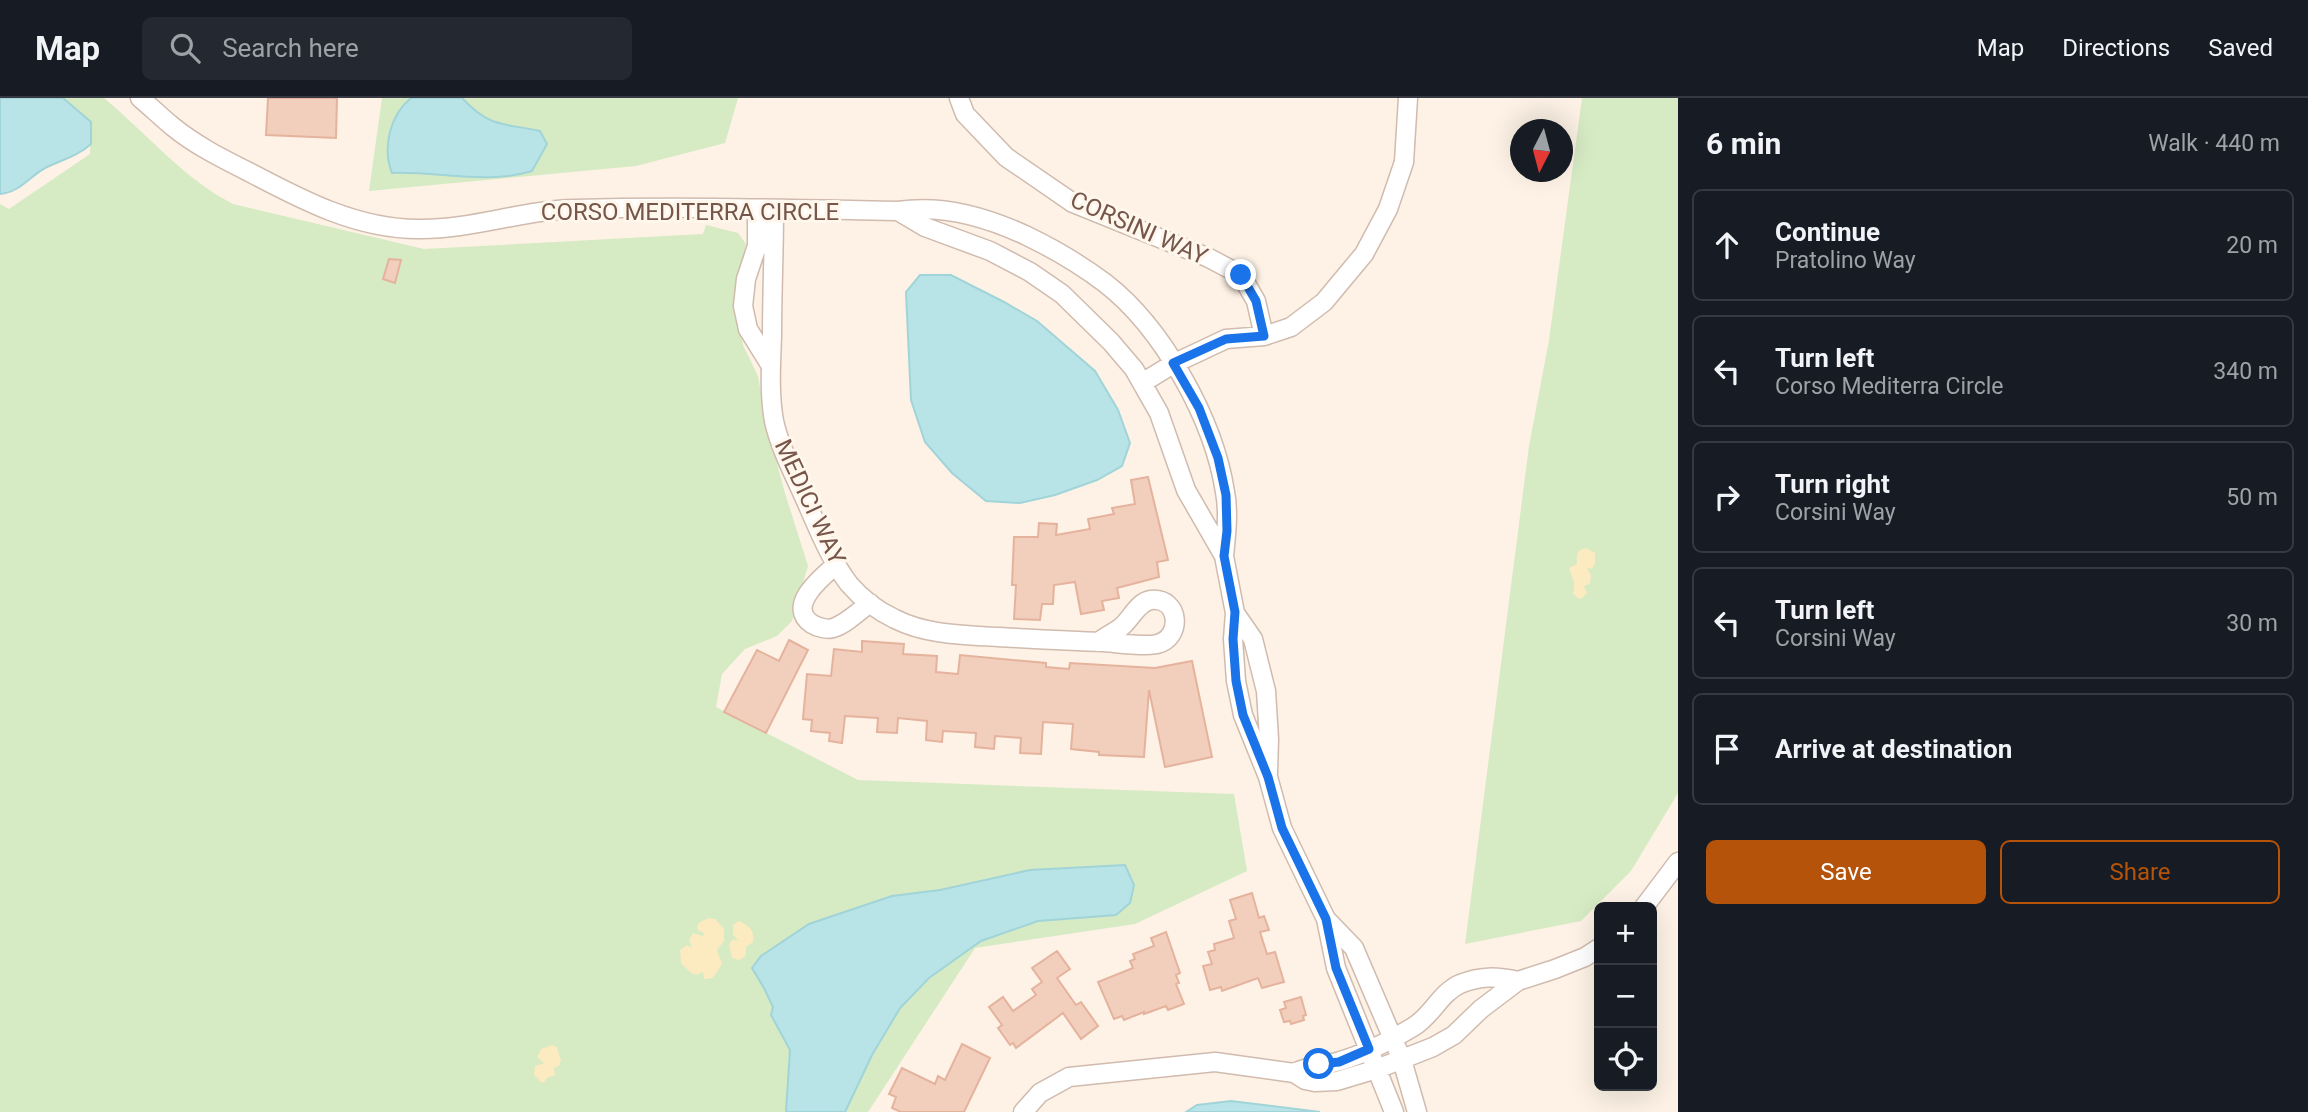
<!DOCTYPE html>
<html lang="en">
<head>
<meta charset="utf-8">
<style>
	:root { --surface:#171b24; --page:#242831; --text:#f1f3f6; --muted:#9ea1a6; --line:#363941; --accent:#b45309 }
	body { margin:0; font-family:Roboto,sans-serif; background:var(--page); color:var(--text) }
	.controls { position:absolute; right:21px; bottom:21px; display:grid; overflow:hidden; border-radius:10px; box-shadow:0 7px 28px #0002 }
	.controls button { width:63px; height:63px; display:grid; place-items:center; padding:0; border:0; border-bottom:2px solid var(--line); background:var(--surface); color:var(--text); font:35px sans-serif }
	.compass { position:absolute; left:1510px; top:21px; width:63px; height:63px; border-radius:50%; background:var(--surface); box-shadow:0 7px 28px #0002; rotate:186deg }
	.stop { position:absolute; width:21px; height:21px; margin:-16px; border:5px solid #1a73e8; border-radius:50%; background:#fff }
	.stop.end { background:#1a73e8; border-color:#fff; box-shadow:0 2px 7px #0008 }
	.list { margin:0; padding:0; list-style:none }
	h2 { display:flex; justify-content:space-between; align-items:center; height:91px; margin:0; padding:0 28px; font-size:30px }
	h2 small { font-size:23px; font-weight:400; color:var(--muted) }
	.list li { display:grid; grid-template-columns:46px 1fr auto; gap:21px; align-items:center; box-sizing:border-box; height:112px; margin:0 14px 14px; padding:0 14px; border:2px solid var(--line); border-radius:10px }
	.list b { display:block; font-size:26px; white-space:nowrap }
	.list p { margin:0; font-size:23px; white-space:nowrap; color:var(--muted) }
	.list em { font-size:23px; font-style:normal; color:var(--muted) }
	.actions { display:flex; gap:14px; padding:21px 28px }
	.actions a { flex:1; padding:16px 0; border:2px solid var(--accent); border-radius:10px; text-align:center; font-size:24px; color:var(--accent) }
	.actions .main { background:var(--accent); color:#fff }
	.icon { flex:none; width:38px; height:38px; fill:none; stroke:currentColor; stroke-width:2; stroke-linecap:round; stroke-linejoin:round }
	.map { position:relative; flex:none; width:1678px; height:1014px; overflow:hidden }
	header { display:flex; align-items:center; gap:42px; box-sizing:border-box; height:98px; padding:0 35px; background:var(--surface); border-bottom:2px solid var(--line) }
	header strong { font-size:33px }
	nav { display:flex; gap:38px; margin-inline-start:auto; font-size:24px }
	.search { width:490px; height:63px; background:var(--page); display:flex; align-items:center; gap:18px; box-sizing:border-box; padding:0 24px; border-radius:10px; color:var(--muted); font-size:26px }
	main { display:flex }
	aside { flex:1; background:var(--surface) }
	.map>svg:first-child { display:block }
	.green { fill:#d6eac4 }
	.sand { fill:#fceac0 }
	.water { fill:#b9e4e7; stroke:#a0d4d8; stroke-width:2 }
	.building { fill:#f2cebd; stroke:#e5b39d; stroke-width:2 }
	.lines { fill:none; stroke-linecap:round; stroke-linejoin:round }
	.minor-casing { stroke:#d0bbae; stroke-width:21 }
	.minor { stroke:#fff; stroke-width:18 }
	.route { stroke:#1a73e8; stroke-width:9 }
	.labels { text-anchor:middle; stroke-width:6; stroke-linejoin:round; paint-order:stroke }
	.street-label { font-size:24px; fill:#76564a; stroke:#fff6ec }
</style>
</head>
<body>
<header>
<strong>Map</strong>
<div class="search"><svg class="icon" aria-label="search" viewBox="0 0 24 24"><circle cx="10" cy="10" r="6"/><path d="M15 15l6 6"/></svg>Search here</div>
<nav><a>Map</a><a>Directions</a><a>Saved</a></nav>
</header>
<main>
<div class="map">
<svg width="1678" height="1014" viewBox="0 0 1678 1014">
	<rect width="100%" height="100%" fill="#fdf2e5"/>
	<!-- green -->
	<path class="green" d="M63 0H104C146 35 184 81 233 106L424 151 703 136 706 127 738 135 746 146 736 202 743 247 758 278 765 319 784 392 808 468 792 523 777 538 745 551 722 576 716 609 858 682 1234 696 1247 773 1135 826 975 850 868 1014H0V106L9 111 90 56 91 24Z
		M382 0H738L725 45 636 68 369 93Z
		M1582 0H1678V695L1631 773 1581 823 1465 846 1529 348 1549 242Z"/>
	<!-- sand -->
	<path class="sand" d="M1586 450 1595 455V465L1592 471 1587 470 1591 477 1590 486 1584 488 1587 495 1582 500 1579 501 1573 496 1574 485 1569 470 1577 466C1576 457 1577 452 1586 450Z
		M709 820 715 821 724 831V843L717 852 722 866 713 880 704 881 703 874 697 877 691 875 681 865 680 852 687 847 692 850 689 842 693 835 703 838 704 835 698 832 697 828 700 824Z
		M739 823C749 828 755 832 753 844L746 849V858L739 862 732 860 729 847 732 842H738L733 837V827Z
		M552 947 557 949 561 963 559 968 554 970 555 977 547 980 544 985 541 984 534 977 535 968 544 965 537 959 541 951Z"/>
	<!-- water -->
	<path class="water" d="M0 0H63L91 24V46C78 58 62 62 47 69 29 78 21 94 0 96Z
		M411 0H462C490 30 503 25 540 33L547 46 532 73C487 87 438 73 392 75 382 50 390 17 411 0Z
		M920 177H951L1004 204 1037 223 1095 273 1118 312 1130 345 1122 368 1097 382 1055 397 1020 405 986 403 952 375 925 344 911 302 906 194Z
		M1125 767 1134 787 1130 805 1116 817 1038 823 981 843 929 880 900 910 872 957 845 1014H786L790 952 771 917 773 909 764 890 752 870 761 858 809 826 892 798 940 792 1030 772Z
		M1231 1003 1320 1014H1186L1197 1007Z"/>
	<!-- building -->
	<path class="building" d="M268 0H337L336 40 266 37Z
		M389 161 401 162 395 185 383 181Z
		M1148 379 1168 462 1157 464 1159 479 1117 490 1119 500 1102 503 1104 512 1081 516 1075 484 1054 487 1053 506H1042L1040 522 1014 521 1016 487H1012L1014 439H1038L1039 425 1057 426 1056 437 1090 431 1088 421 1114 416 1112 410 1135 406 1131 382Z
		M789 542 808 552 766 635 724 614 757 552 779 563Z
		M862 543 904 546 903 556 937 558 936 574 958 576 960 557 1046 565V569L1069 571 1070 565 1155 570 1192 563 1212 659 1165 669 1149 592 1144 659 1099 657V654L1071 651 1073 626 1043 624 1041 656 1020 655 1021 640 995 638 994 651 975 649 976 635 943 633 942 644 926 642 927 623 898 620 897 635 877 634 878 620 845 618 842 645 829 643 830 635 811 633 812 622 803 621 807 576 831 578 834 551 862 554Z
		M1252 795 1259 820 1264 818 1269 832 1260 834 1267 856 1275 854 1284 884 1262 890 1258 880 1222 893 1221 889 1210 892 1203 868 1212 866 1208 854 1215 852 1214 846 1234 840 1229 823 1236 821 1230 802Z
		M1166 834 1180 875 1176 877 1179 885 1176 886 1184 906 1168 912 1166 908 1144 916V914L1124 922 1122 918 1114 921 1098 884 1133 870 1130 863 1135 861 1133 856 1154 848 1151 840Z
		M1057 853 1070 871 1057 880 1076 907 1081 904 1098 928 1081 941 1063 915 1016 950 1013 945 1010 947 998 930 1002 927 989 909 1003 899 1013 913 1036 897 1032 891 1042 884 1032 870Z
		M1301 899 1306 917 1303 918 1304 922 1291 926 1290 923 1284 924 1280 912 1286 910 1284 904Z
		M962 946 990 960 964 1014H901L892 1010 896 999 889 996 902 970 935 986 938 978 945 982Z"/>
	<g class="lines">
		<!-- minor casing -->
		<g class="minor-casing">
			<path id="minor" d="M140 0C151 9 161 19 172 28 195 47 223 61 249 74 302 102 357 131 418 131 471 132 522 112 575 111 683 108 790 111 898 113 943 106 987 119 1027 138 1054 151 1081 167 1105 185 1163 230 1214 322 1225 394 1229 415 1226 438 1224 458
				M959 0 965 16 1006 59 1073 105 1209 160 1241 177 1256 203 1264 238
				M757 111V148L746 181 743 208 748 231 771 268
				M774 111C774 153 772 196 772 238 771 266 769 295 774 323 780 350 794 376 805 401 818 430 830 461 849 486 861 500 878 513 895 521 927 537 963 537 998 539 1034 541 1069 543 1104 544 1117 545 1147 549 1157 546 1183 540 1180 499 1151 502 1137 504 1131 522 1120 530 1113 535 1105 539 1098 544
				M898 113 925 129 990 153 1030 174 1062 196 1111 244 1134 271 1159 315 1186 392 1224 458 1235 515 1233 541 1236 583 1243 617 1268 679 1282 730 1326 821
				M1142 285 1173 266 1226 241 1264 238 1291 229 1324 204 1364 156 1388 111 1404 64 1408 0
				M837 466C823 478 785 508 812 526 817 529 827 532 833 530 846 526 859 513 870 505
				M1235 515 1253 541 1266 593 1269 641 1268 675
				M1644 809 1678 764
				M1294 975C1309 967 1324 968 1340 963 1365 956 1391 942 1413 929 1432 918 1440 895 1460 886 1480 878 1496 878 1518 883
				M1023 1014 1040 995 1069 979 1215 964 1294 975 1305 982 1315 984 1337 983 1377 971 1433 949 1454 937 1481 911 1518 883 1555 871 1585 859 1599 850
				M1394 1014 1336 870 1326 821 1354 850 1402 962 1417 1014"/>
		</g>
		<!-- minor -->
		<use href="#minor" class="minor"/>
	</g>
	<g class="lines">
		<!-- route -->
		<path class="route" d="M1241 177 1256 203 1264 238 1226 241 1173 265 1199 310 1218 360 1226 397 1227 433 1224 458 1235 514 1233 541 1236 583 1243 617 1268 679 1282 730 1326 821 1336 870 1369 951 1339 964 1319 966"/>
	</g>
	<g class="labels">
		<!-- street labels -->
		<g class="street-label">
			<text x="690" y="122">CORSO MEDITERRA CIRCLE</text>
			<text transform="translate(1139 130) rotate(24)" y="8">CORSINI WAY</text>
			<text transform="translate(810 404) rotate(65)" y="8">MEDICI WAY</text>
		</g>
	</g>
</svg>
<div class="controls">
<button>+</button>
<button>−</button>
<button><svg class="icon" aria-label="locate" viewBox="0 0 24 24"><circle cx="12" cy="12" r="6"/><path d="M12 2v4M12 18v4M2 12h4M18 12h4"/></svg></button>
</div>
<svg class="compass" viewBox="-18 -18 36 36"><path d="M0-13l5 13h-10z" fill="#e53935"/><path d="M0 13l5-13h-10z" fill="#9ea1a6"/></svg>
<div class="stop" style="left:1319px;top:966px"></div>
<div class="stop end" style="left:1241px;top:177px"></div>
</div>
<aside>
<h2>6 min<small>Walk · 440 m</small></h2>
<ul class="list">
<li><svg class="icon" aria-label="ahead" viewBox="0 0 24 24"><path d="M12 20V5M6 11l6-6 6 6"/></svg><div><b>Continue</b><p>Pratolino Way</p></div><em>20 m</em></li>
<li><svg class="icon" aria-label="left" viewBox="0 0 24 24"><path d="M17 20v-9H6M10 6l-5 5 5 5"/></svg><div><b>Turn left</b><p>Corso Mediterra Circle</p></div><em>340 m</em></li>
<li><svg class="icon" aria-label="right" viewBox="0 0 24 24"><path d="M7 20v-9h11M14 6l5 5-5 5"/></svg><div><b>Turn right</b><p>Corsini Way</p></div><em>50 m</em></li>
<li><svg class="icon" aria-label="left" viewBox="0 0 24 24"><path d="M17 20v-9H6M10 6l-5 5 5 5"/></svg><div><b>Turn left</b><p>Corsini Way</p></div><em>30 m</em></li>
<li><svg class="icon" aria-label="arrive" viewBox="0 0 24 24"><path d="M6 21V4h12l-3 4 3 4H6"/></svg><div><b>Arrive at destination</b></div></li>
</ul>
<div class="actions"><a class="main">Save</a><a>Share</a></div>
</aside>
</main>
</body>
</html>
